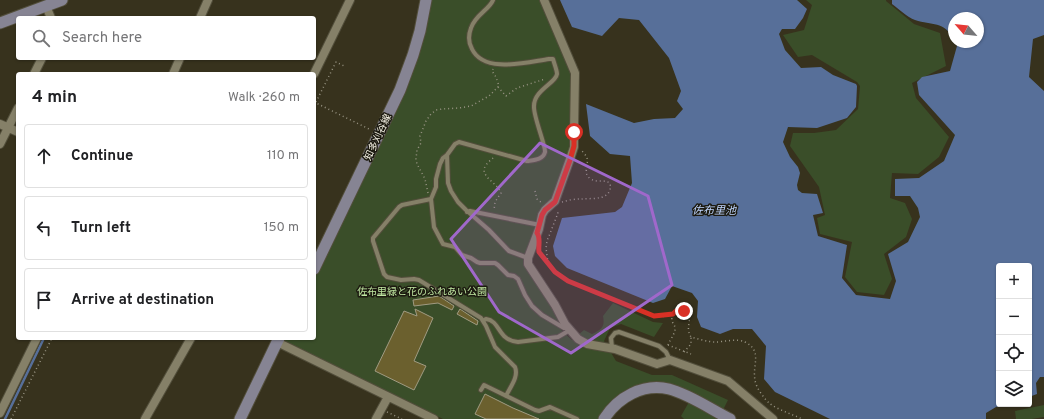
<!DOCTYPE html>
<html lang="en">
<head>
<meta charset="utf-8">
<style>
	:root { --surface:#fff; --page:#f2f2f2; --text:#202124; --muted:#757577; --line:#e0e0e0 }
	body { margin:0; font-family:Overpass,"Noto Sans JP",sans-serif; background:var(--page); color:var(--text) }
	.controls { position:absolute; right:12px; bottom:12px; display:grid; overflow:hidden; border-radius:4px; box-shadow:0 1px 3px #0004 }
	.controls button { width:36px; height:36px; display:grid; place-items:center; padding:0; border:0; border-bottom:1px solid var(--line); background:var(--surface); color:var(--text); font:20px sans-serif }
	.compass { position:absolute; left:948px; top:12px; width:36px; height:36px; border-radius:50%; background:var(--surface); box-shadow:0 1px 3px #0004; rotate:298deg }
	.stop { position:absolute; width:12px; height:12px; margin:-9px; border:3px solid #d93025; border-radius:50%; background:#fff }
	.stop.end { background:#d93025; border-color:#fff; box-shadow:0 1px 4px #0008 }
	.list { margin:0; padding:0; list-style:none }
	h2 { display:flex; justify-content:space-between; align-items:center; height:52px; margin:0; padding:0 16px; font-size:17px }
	h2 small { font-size:13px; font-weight:400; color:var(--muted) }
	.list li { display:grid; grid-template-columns:26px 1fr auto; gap:12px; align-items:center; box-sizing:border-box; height:64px; margin:0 8px 8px; padding:0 8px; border:1px solid var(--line); border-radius:4px }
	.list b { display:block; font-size:15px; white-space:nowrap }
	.list em { font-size:13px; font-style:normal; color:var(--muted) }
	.icon { flex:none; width:22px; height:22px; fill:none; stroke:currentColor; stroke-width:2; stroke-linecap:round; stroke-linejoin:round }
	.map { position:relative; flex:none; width:1044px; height:419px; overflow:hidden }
	.search { position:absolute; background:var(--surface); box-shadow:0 1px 3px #0004; left:16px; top:16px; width:300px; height:44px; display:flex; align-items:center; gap:10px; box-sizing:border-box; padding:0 14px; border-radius:4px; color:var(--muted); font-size:15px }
	.panel { position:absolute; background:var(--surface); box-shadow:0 1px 3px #0004; left:16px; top:72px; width:300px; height:268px; border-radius:4px }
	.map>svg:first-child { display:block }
	.green { fill:#3a4e29 }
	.water { fill:#576f99 }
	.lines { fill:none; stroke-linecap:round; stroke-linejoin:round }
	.stream { stroke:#576f99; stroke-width:2.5 }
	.building { fill:#6b602e; stroke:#a09b82 }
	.lane-casing { stroke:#524e3b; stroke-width:6 }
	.street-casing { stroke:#524e3b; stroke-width:10 }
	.secondary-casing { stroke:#524e3b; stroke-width:13 }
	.path { stroke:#989483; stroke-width:1.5; stroke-dasharray:1 3; stroke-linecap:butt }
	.lane { stroke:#858068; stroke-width:4 }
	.street { stroke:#858068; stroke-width:8 }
	.secondary { stroke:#868493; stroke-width:11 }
	.route { stroke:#d93025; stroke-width:5 }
	.marked { fill:#a068cb; fill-opacity:0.2; stroke:#a068cb; stroke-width:3; stroke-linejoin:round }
	.labels { text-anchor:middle; stroke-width:3; stroke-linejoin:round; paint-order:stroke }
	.street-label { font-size:10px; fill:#f6f3e6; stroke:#1c1a10 }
	.park-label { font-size:10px; fill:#c0e8a2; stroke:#1c1a10 }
	.water-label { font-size:11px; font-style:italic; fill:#c0d7ff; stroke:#1c1a10 }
</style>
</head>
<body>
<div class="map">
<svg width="1044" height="419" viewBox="0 0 1044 419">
	<rect width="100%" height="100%" fill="#37321d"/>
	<!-- green -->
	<path class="green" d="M426 0H544L575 73 574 132 555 201 541 210 526 254 560 323 562 331 572 340 584 330 592 334C602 329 605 327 603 316L613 303 653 322 663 323 654 337 621 324 610 328 604 341 616 361 652 375H672L728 400 719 418 721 419H684L681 416 693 395 643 384 626 390 617 397 605 408 599 419H443L291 346 279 338H314V269L400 90Z
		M806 0H886V1L914 24 940 33 946 66 912 83 916 98 949 137 939 157 918 174 892 173 890 198 905 203 912 219 906 237 884 254 892 279 884 295 857 292 845 277 852 242 820 234 817 218 825 215 819 187 790 146 793 133H814L836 130 858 109 860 86 857 82 812 55 798 57 783 35 804 30 812 5Z
		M1044 405V417L1032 419H1016L1015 411Z"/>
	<!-- water -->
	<path class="water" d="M560 0H797L807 9 803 18 795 29H782L779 34 785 50 801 68 821 67 833 75 856 84 857 86 856 107 847 118 817 128 788 127 783 142 790 157 798 167 800 173 797 185 798 190 802 193 817 194 823 213 813 215 818 236 847 245 842 278 856 295 890 299 896 281 888 254 908 242 920 217 918 208 910 196H895V179L919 178 944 161 955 135 919 95 917 82 922 77 950 71 957 46 955 42H978V18H954V40C944 20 932 26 915 20 907 17 899 9 892 4V0H1044V35L1033 39 1029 77 1044 91V377H1040L1036 383 1037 394 1029 397V266H999V404H1008L996 407 986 413V419H830L775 392 764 379 766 346 752 329H733L720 334 701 327 697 317 698 301 692 293 672 286 665 299 653 303 567 268 555 256 553 246 562 218 615 212 622 207 632 183 630 156 610 154 590 136 586 104 634 123 654 119 675 118 683 109 677 101 681 91 669 58 639 20 619 18 602 36 572 27Z"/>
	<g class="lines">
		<!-- stream -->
		<path class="stream" d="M5 419 44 338"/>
	</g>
	<!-- building -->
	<path class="building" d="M439 296 454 306 452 310 438 303 414 306 413 300Z
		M415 309 433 318 414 361 426 366 414 390 375 371 404 311 417 316Z
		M460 309 478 321 477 325 457 314Z
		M485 394 513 408 539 419H486L475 414Z"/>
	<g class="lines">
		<!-- lane casing -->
		<g class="lane-casing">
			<path id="lane" d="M493 0C490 9 475 15 471 28 468 36 468 42 472 49 484 74 527 62 549 59H553C554 63 557 70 557 74 556 83 534 90 534 106 533 116 546 146 545 152 543 160 534 160 527 161L459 142 455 144 447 155 448 183 451 191 458 202 466 210 489 230 509 251 528 258
				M447 155 443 158 440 164 436 179V187L431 199 434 227 443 244 455 247 462 255 471 258 477 262 480 263H495L498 265 508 275 514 276 518 279 525 295 532 306 542 315 564 328 567 327
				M431 199 402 205 399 207 373 238V241L384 274 387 277 401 280 414 279 419 280 481 318 486 326 495 347 515 367C519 377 510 387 506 396
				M467 212 470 211 540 225
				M483 321 486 319C501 321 497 340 518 342L558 337 570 330
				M612 348 611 338 615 333 619 332 659 346 666 352 670 360
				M481 390 484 385 535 410 539 411 550 407 577 419"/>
		</g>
		<!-- street casing -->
		<g class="street-casing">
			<path id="street" d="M544 0 575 73 574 132V147L570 159 555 201 545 210 542 215 539 229 528 258V264L555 305 565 324 578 339 587 344 615 349 657 364 670 360 728 381 773 419
				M46 6 51 18
				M200 18 208 0
				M34 74 42 58
				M173 74 180 58
				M314 74 350 0
				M0 124 18 132
				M0 144 18 108
				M277 342 434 419
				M0 413 37 338
				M145 419 191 338
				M376 419 388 397"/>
		</g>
		<!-- secondary casing -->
		<g class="secondary-casing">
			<path id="secondary" d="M0 23 62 0
				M314 269 400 90 413 55 420 31 426 0
				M240 419 279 338
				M604 419C618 397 643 383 669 389 689 394 712 410 730 419"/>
		</g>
		<!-- path -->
		<path class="path" d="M498 87 506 96 517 88 545 79
			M314 102 371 130
			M316 102 336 62 346 67
			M493 158C491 160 488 162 486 165 478 176 498 183 501 193L495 202 494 210
			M535 191 537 199 542 203
			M428 193 425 179 417 164 416 159 417 150 421 143 420 136 426 121 431 114 436 110 442 109 459 108 471 106 489 96 499 86 496 77 492 71 493 69
			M562 202C568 200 575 199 581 199 593 198 613 201 610 183 603 179 597 183 591 179 582 174 589 165 587 158 586 155 583 152 581 150
			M539 251 555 272 568 281 647 314 661 317 673 314
			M548 263 546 248 547 241 558 213 555 211
			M668 345C670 340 674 335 675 330 676 325 671 323 672 318 672 310 685 308 688 315 692 322 685 327 691 337 699 339 708 342 715 342 724 342 737 338 745 342 763 351 752 365 755 380 756 388 764 398 769 403 778 410 792 414 802 419
			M668 345 691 354
			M684 352 691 344V337
			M387 412 402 419
			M11 419 52 338"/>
		<!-- lane -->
		<use href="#lane" class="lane"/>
		<!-- street -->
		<use href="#street" class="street"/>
		<!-- secondary -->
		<use href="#secondary" class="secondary"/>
	</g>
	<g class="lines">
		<!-- route -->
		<path class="route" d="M574 132V146L570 160 555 202 545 210 542 215 537 233C541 238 538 246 539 252L555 272 568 281 654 316 673 314 676 311H684"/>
	</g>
	<!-- marked area -->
	<path class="marked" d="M540 143 648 196 672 285 571 353 499 312 451 239Z"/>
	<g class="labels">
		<!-- street labels -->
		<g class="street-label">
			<text transform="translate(377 137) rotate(-65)" y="4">知多刈谷線</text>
		</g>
		<!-- park labels -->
		<g class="park-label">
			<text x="422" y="295">佐布里緑と花のふれあい公園</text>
		</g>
		<!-- water labels -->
		<g class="water-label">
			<text x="714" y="214">佐布里池</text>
		</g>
	</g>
</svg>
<div class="controls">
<button>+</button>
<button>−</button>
<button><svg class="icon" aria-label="locate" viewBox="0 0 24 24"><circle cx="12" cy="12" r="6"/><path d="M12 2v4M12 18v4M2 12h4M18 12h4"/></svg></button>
<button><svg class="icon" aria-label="layers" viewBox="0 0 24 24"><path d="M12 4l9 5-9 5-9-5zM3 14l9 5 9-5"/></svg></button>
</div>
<svg class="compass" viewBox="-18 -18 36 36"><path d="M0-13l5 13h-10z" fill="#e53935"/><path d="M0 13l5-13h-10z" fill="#757577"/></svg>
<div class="stop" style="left:574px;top:132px"></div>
<div class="stop end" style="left:684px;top:311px"></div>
<div class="search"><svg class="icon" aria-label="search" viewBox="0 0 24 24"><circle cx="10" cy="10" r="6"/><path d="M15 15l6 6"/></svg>Search here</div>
<section class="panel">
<h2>4 min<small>Walk · 260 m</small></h2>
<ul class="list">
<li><svg class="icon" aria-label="ahead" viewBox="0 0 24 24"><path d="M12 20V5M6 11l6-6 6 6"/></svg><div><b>Continue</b></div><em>110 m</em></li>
<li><svg class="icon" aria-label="left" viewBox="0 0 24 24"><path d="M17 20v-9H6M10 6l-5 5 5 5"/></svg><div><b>Turn left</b></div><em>150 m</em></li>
<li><svg class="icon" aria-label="arrive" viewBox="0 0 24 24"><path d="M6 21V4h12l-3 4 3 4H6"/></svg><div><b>Arrive at destination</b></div></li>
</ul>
</section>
</div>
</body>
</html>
